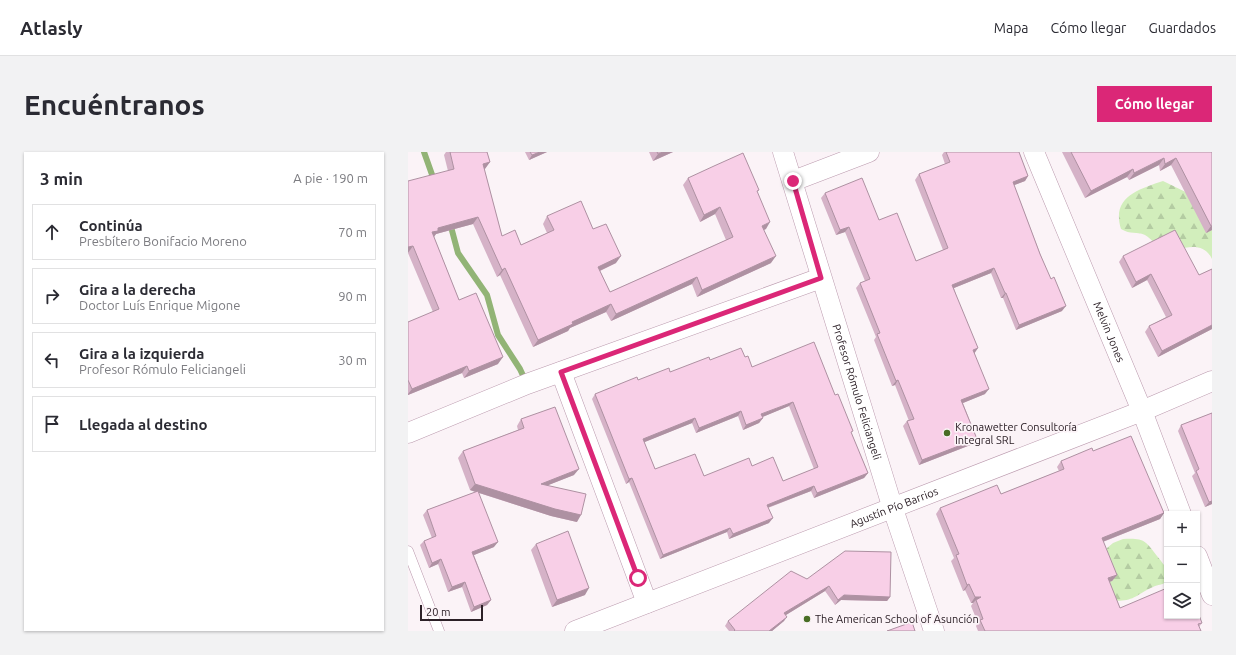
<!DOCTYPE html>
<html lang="es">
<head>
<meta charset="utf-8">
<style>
	:root { --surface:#fff; --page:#f2f2f3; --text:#2b2b33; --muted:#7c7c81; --line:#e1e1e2; --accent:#db2777 }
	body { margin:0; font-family:Ubuntu,sans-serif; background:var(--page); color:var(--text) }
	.controls { position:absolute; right:12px; bottom:12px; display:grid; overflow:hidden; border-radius:0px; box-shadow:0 1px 3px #0004 }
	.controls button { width:36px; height:36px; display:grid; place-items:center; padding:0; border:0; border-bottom:1px solid var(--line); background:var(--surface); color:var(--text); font:20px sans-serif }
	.scale { position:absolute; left:12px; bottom:10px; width:63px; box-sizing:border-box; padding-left:4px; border:2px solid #2c2027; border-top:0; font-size:11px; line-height:14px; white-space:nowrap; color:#2c2027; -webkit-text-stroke:3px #fbf3f7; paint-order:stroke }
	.stop { position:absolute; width:12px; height:12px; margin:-9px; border:3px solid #db2777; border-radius:50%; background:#fff }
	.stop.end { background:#db2777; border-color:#fff; box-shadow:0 1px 4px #0008 }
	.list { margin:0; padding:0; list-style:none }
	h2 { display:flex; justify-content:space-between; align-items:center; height:52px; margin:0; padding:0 16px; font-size:17px }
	h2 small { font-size:13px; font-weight:400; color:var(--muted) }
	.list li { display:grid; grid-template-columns:26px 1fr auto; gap:12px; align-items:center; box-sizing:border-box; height:56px; margin:0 8px 8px; padding:0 8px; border:1px solid var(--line); border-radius:0px }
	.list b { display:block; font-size:15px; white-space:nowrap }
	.list p { margin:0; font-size:13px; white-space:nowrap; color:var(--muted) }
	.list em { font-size:13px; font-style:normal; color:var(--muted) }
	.icon { flex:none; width:22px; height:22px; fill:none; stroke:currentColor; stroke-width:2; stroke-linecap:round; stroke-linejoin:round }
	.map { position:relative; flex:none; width:804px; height:479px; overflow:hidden; border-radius:0px }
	header { display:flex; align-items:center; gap:24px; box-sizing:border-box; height:56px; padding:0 20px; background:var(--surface); border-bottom:1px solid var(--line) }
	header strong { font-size:19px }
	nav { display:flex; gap:22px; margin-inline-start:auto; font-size:14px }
	.intro { display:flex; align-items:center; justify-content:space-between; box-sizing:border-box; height:96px; padding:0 24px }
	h1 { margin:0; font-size:28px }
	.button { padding:10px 18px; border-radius:0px; background:var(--accent); color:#fff; font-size:14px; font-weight:700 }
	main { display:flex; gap:24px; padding:0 24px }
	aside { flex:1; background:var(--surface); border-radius:0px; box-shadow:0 1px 3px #0004 }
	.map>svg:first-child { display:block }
	.forest { fill:url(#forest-firs) }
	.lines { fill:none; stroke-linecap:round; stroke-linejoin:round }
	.stream { stroke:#92b476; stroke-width:6 }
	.lane-casing { stroke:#bb9aae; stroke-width:11 }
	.street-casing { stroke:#bb9aae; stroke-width:21 }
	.lane { stroke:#fff; stroke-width:10 }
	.street { stroke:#fff; stroke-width:20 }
	.wall { fill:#d5b2c7; fill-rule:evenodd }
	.shaded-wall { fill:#ae91a2 }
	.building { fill:#f8cfe7; stroke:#ae91a2; fill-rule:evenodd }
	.route { stroke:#db2777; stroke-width:5 }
	.poi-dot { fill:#496d25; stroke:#fbf3f7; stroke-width:1.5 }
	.labels { text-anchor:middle; stroke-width:3.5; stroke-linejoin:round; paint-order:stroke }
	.street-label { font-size:11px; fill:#2c2027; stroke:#fbf3f7 }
	.poi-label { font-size:11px; fill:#2c2027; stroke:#fbf3f7; text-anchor:start }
</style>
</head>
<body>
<header>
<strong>Atlasly</strong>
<nav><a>Mapa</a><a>Cómo llegar</a><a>Guardados</a></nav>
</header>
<div class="intro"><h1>Encuéntranos</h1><a class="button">Cómo llegar</a></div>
<main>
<aside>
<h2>3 min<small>A pie · 190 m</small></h2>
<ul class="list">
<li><svg class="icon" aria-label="ahead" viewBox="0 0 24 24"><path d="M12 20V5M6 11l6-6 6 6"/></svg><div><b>Continúa</b><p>Presbítero Bonifacio Moreno</p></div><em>70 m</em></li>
<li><svg class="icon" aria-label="right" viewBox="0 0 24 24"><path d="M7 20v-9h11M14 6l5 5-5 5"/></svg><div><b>Gira a la derecha</b><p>Doctor Luís Enrique Migone</p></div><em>90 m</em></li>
<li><svg class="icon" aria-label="left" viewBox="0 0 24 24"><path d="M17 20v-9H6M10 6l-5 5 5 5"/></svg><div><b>Gira a la izquierda</b><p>Profesor Rómulo Feliciangeli</p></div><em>30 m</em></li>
<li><svg class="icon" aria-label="arrive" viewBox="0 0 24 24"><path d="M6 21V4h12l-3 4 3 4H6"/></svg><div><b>Llegada al destino</b></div></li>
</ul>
</aside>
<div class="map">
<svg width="804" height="479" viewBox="0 0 804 479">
	<defs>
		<pattern id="forest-firs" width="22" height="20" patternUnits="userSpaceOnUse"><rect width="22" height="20" fill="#d2eebc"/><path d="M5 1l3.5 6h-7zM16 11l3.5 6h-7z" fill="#b4cca2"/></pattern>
	</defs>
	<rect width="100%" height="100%" fill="#fbf3f7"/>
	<!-- forest -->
	<path class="forest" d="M755 29 792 47 804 59V107C797 92 784 94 769 97 767 98 762 99 760 99 751 98 744 87 737 83 728 79 723 83 713 77 703 45 731 37 755 29Z
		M715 387C736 386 737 388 749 404 757 414 759 415 759 429 753 434 751 432 745 435 727 443 725 451 703 448L698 405 699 396 705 391Z"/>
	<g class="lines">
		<!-- stream -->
		<path class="stream" d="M16 0 27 31
			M42 71 50 101 79 143 90 183 112 217 118 230"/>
		<!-- lane casing -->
		<g class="lane-casing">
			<path id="lane" d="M0 399 31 479"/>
		</g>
		<!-- street casing -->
		<g class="street-casing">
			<g id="street">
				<path id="s1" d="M375 0 485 357 526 479"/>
				<path id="s2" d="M626 0 734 259 773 362"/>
				<path d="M385 29 461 0"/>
				<path d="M153 220 239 451"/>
				<path d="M0 281 119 232 413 126"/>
				<path d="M789 404 804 443"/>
				<path id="s3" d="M167 479 734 259 804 229"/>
			</g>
		</g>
		<!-- lane -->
		<use href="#lane" class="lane"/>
		<!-- street -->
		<use href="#street" class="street"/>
	</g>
	<!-- wall -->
	<path class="wall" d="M38 0H79L82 10 76 17 94 84 113 93 139 81 135 72 139 64 185 77 208 111 192 119 202 140 318 88 307 62 292 70 275 33 280 26 351 38 349 40 358 77 355 78 363 111 289 145 284 132 203 169 198 160 162 176 160 179 125 195 92 123 89 125 65 72 28 82 26 85 51 148 90 212 56 226 54 221 0 243V170L25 160 0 101 40 19 36 3Z
		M117 0H139L121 8Z
		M241 0H265L245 9Z
		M536 0H611L620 24 617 29 606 33 654 159 608 178 595 146H593L583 121 546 136 566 201 577 242 555 251 569 287 565 292 511 313 495 274 499 269H501L487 233 484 234 466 188 468 185 448 136 452 131 457 129 437 80 428 83 413 46 417 41 471 68 508 109 535 98 507 28 511 22 537 12 534 3Z
		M654 0H804V78L798 81 763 13 752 19 751 13 721 28 719 25 677 46Z
		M715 104 791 123 804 117V177L750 205 737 180 741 174 758 165 739 128 724 136 711 110Z
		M337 205 344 215 427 243 460 321 456 326 406 346 403 339 360 356 361 371 321 387 319 380 252 407 221 330 218 332 184 247 187 242 230 228 262 220 302 208ZM381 254 406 317 375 329 344 314 296 324 247 317 236 290 284 271 288 281 330 264 335 278 351 271 355 266 354 265Z
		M804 261V352L797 355 784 324 787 321 770 279 773 273Z
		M113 267 166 323 140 333 169 370 143 364 71 341 86 395 66 403 83 448 79 453 63 460 54 435 40 440 30 412 21 416 12 393 16 389 24 386 15 363 19 358 67 340 62 338 50 306 55 299 110 278 109 274Z
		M685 299 756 361 752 367 695 390 709 423 704 429 701 430 712 456 794 471 791 475 793 479H570L568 474 570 471 563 454 565 451H563L557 438 555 439 543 409 546 406 528 362 532 356 593 342 651 319 649 315 653 309Z
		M128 392 177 443 144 455 123 398Z
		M399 427 482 445 479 449 433 448 427 453 417 439 378 463 376 469 364 479H321L317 474 320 469Z"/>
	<!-- shaded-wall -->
	<path class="shaded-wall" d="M132 0H139L121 8 124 3Z
		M255 0H265L245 9 250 2Z
		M756 6 751 13 721 28 726 21Z
		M768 6 763 13 752 19 757 12Z
		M82 10 77 17 70 19 75 12Z
		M725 17 719 25 677 46 683 39Z
		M620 24 617 29 601 35 605 30Z
		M312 55 307 62 292 70 296 63Z
		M70 65 65 72 28 82 25 86 24 80 30 76Z
		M362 70 358 77 349 81 354 74Z
		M803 74H804V78L798 81Z
		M441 75 437 80 428 83 432 78Z
		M5 94 0 101V95Z
		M213 104 208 111 185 122 190 115Z
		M368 104 363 111 289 145 294 138Z
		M97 116 92 123 89 125 94 118Z
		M586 116 583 121 541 138 544 133Z
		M743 122 739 128 724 136 728 130Z
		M289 125 284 132 203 169 208 162Z
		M597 141H598L595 146H593Z
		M203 152 198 160 162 176 160 179 125 195 130 188 164 170Z
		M658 154 654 159 608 178 611 173Z
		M804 173V177L750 205 754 199Z
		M570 196 566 202 565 198Z
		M95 205 90 212 56 226 61 219Z
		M59 214 54 221 0 243V242L4 237Z
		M490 228 487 233 484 234 488 229Z
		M581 237 577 242 550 253 553 248Z
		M385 250 381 254 350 267 353 262Z
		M333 259 330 264 288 281 291 276Z
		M287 266 284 271 232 292 235 287Z
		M355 266 351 271 335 278 338 273Z
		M569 287 565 292 511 313 514 308Z
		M171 317 166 323 128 338 133 332Z
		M460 321 456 326 406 346 409 341Z
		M224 326 221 330 218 332 221 327Z
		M67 332 173 363 169 370 143 364 62 338Z
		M406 334 403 339 356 357 359 353Z
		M804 349V352L797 355 801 350Z
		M756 361 752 367 689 392 694 386Z
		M365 366 361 371 321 387 325 382Z
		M322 376 319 380 252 407 255 403Z
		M90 390 86 395 61 405 64 400Z
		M33 407 30 412 21 416 24 411Z
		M709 423 704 429 695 432 700 426Z
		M57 430 54 435 40 440 44 435Z
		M561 432 557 438 555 439 559 433Z
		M421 434 417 439 373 466 376 461Z
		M181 436 177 443 144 455 149 448Z
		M436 443 482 445 479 449 433 448 427 453 430 448Z
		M567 445H573L568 448 565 451H563Z
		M83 448 79 453 63 460 66 455Z
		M379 465 376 469 364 479H361Z"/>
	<!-- building -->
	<path class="building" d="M42 0H79L82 10 75 12 94 84 107 78 113 93 146 78 139 64 173 49 185 77 198 72 213 104 190 115 202 140 325 85 312 55 296 63 280 26 306 14 335 1 351 38 349 39 362 70 354 74 368 104 294 138 289 125 208 162 203 152 164 170 165 172 130 188 97 116 94 118 70 65 30 76V79L24 80 51 148 68 141 95 205 61 219 59 214 4 237 0 228V170L31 157 5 94 0 95V29L46 17Z
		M122 0H132L124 3Z
		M249 0H255L250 2Z
		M538 0H611L620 24 605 30 632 102 643 127 646 125 658 154 611 173 598 141H597L586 116 544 133 570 196 565 198 581 237 553 248 569 287 514 308 499 269 506 267 490 228 488 229 469 182 472 181 452 131 462 127 441 75 432 78 417 41 454 26 471 68 489 61 508 109 540 96 511 22 542 10Z
		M663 0H804V74H803L768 6 757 12 756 6 726 21 725 17 683 39Z
		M767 78 791 123 804 117V173L754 199 741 174 764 163 743 122 728 130 715 104Z
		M406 190 427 243 430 242 445 279 443 280 460 321 409 341 406 334 359 353 365 366 325 382 322 376 255 403 224 326 221 327 187 242 229 225 230 228 261 216 262 220 301 205 302 208 333 196 337 205 340 204 344 215ZM385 250 410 315 375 329 365 305 344 314 341 306 296 324 287 302 247 317 235 287 287 266 291 276 333 259 338 273 355 266 353 262Z
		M147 255 171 317 133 332 178 342 173 363 147 357 67 332 55 299 116 276 113 267Z
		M804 261V349L801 350 788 319 791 317 773 273Z
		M723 284 756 361 694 386 709 423 700 426 712 456 759 436V464H789V458L794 471 790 472 793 479H577L572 468 575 467 568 448 573 445H567L561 432 559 433 548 403 551 402 532 356 589 333 593 342 656 317 653 309 684 296 685 299Z
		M70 339 90 390 64 400 83 448 66 455 57 430 44 435 33 407 24 411 16 389 28 384 19 358Z
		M160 379 181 436 149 448 128 392Z
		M437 399 483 400 482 445 436 443 430 448 421 434 376 461 379 465 361 479H326L327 478 320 469 383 419 399 427Z
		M504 470 507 479H479Z"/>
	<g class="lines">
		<!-- route -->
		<path class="route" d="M230 426 153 220 413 126 385 29"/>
	</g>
	<!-- markers -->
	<g class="poi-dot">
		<circle cx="539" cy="281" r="4"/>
		<circle cx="399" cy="467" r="4"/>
	</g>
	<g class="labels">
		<!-- street labels -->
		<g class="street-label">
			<text dy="4" stroke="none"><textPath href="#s2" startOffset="195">Melvin Jones</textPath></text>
			<text dy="4" stroke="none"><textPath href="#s1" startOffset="251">Profesor Rómulo Feliciangeli</textPath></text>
			<text dy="4" stroke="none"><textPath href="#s3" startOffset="342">Agustín Pío Barrios</textPath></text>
		</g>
		<!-- poi labels -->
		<g class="poi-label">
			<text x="547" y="279">Kronawetter Consultoría<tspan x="547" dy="13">Integral SRL</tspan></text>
			<text x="407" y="471">The American School of Asunción</text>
		</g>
	</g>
</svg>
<div class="controls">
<button>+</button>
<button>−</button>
<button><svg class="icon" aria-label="layers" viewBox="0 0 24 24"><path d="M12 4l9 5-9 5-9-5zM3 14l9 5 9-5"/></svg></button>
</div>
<div class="scale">20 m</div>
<div class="stop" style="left:230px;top:426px"></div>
<div class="stop end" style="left:385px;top:29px"></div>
</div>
</main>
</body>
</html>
